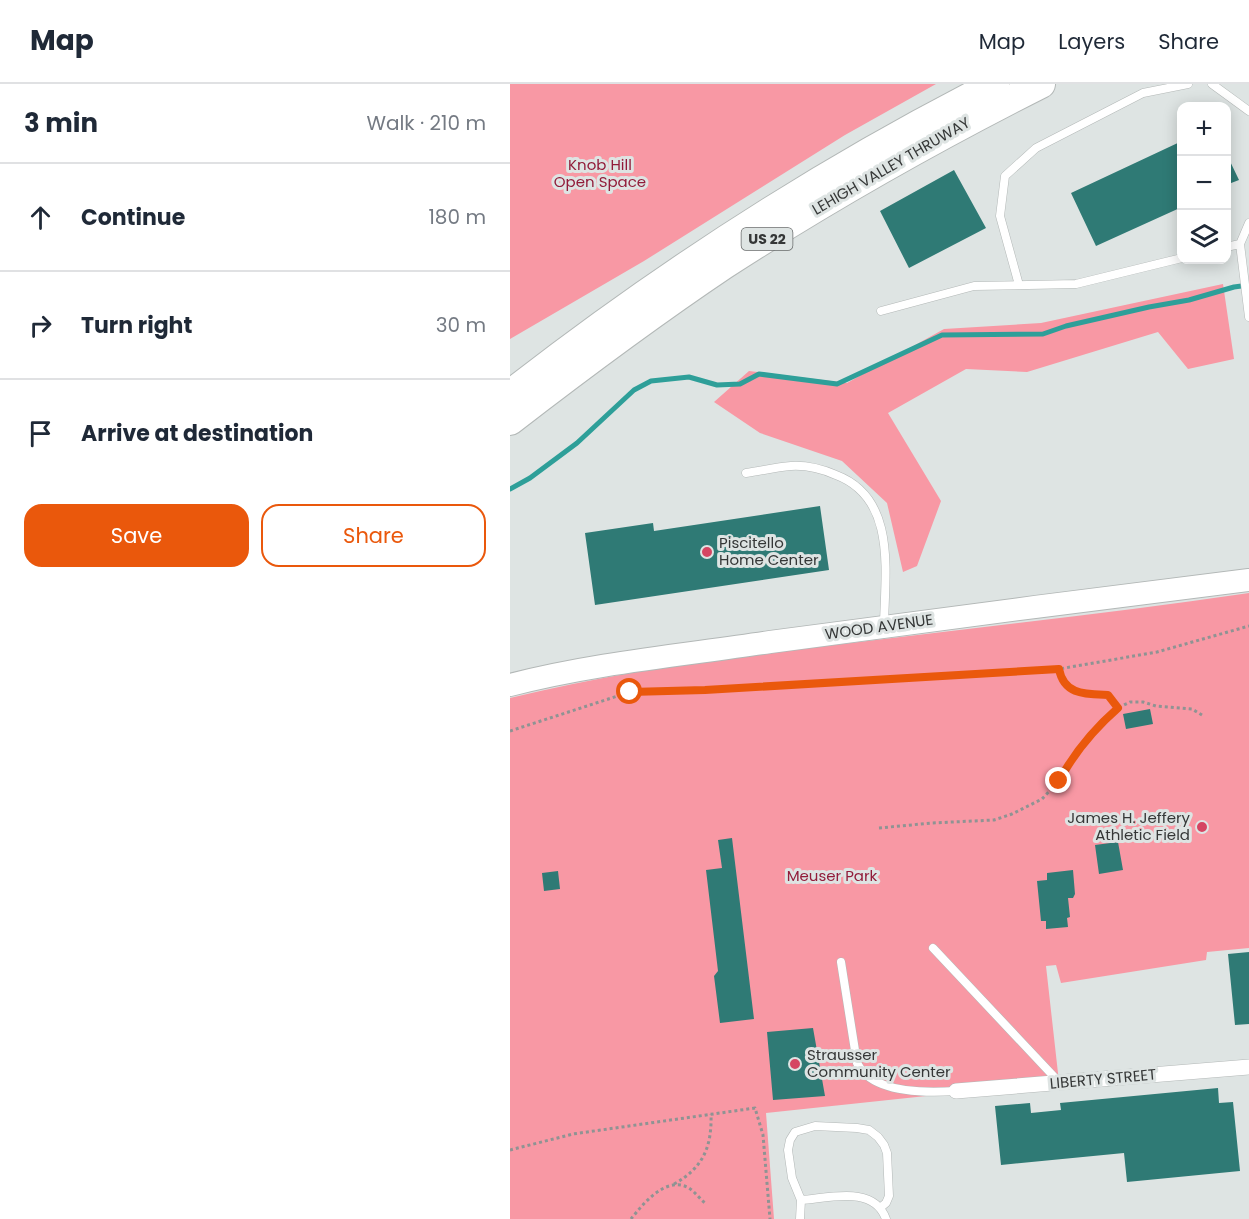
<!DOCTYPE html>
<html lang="en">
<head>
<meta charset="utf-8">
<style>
	:root { --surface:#fff; --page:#f2f2f3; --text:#1f2937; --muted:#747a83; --line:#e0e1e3; --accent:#ea580c }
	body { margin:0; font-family:Poppins,sans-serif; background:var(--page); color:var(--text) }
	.controls { position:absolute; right:18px; top:18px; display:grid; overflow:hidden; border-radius:12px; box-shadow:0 3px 15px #0003 }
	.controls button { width:54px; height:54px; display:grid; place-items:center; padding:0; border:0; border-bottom:2px solid var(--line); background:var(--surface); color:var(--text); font:30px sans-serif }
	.stop { position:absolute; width:18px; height:18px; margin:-14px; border:4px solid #ea580c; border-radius:50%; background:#fff }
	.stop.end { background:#ea580c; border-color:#fff; box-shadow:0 2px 6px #0008 }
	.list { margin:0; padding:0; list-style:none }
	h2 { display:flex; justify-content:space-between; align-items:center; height:78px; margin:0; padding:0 24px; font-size:26px }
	h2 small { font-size:20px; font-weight:400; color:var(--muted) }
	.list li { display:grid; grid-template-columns:39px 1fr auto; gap:18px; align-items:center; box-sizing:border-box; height:108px; padding:0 24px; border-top:2px solid var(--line) }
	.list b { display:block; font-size:22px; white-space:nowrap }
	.list em { font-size:20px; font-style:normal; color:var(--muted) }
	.actions { display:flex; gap:12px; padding:18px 24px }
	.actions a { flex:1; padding:14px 0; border:2px solid var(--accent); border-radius:18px; text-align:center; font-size:21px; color:var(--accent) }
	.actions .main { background:var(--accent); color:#fff }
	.icon { flex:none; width:33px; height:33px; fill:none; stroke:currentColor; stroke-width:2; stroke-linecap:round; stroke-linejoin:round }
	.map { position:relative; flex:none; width:739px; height:1135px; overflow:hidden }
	header { display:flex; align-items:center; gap:36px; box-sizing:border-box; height:84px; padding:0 30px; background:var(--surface); border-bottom:2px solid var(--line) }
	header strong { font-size:28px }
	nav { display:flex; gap:33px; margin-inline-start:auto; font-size:21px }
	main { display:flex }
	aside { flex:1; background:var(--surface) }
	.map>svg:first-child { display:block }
	.green { fill:#f898a4 }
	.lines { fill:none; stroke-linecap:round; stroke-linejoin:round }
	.stream { stroke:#2e9f99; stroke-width:5 }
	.building { fill:#2f7a75 }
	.service-casing { stroke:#b3b8b7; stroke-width:9 }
	.minor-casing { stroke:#b3b8b7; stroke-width:16 }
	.secondary-casing { stroke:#b3b8b7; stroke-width:24 }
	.motorway-casing { stroke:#b3b8b7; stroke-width:30 }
	.path { stroke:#8f9393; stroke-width:3; stroke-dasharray:3 3; stroke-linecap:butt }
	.service { stroke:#fff; stroke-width:8 }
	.minor { stroke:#fff; stroke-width:15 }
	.secondary { stroke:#fff; stroke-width:22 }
	.motorway { stroke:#fff; stroke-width:28 }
	.route { stroke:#ea580c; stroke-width:8 }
	.poi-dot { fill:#d54562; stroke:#dee4e3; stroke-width:2 }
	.labels { text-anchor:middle; stroke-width:6; stroke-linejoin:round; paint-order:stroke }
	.shield { fill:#dee4e3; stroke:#686b6b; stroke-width:1.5 }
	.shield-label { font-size:14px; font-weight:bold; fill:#353737 }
	.park-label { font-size:15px; fill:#921c3a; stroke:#dee4e3 }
	.street-label { font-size:15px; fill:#353737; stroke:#dee4e3 }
	.poi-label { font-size:15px; fill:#353737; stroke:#dee4e3; text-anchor:start }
</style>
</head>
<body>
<header>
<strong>Map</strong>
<nav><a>Map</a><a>Layers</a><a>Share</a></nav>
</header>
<main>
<aside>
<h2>3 min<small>Walk · 210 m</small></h2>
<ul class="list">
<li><svg class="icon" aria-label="ahead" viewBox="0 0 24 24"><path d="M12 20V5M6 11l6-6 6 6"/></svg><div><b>Continue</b></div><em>180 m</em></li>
<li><svg class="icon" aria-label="right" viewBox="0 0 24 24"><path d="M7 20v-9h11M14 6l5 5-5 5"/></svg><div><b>Turn right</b></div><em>30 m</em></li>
<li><svg class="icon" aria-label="arrive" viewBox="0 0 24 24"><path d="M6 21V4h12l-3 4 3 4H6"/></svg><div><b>Arrive at destination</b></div></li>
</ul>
<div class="actions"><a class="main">Save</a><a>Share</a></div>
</aside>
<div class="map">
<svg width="739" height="1135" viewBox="0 0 739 1135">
	<rect width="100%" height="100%" fill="#dee4e3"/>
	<!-- green -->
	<path class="green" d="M0 0H426L335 51 134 177 0 255Z
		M713 200 724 275 678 285 648 248 517 288 456 285 378 329 431 417 407 482 393 488 377 419 332 377 250 349 204 318 239 287 337 299 434 245 531 239Z
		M739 509V864L697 868 696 876 551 899 546 881 536 882 549 998 256 1029 264 1135H0V614C109 587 221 573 332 560 468 543 604 529 739 509Z"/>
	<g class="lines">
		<!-- stream -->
		<path class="stream" d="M0 405 20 394 67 359 124 306 141 297 179 293 207 301 230 300 249 290 327 300 432 251 533 250 556 242 639 223 679 216 724 203 739 201"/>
	</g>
	<!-- building -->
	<path class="building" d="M672 57V123L586 162 561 109Z
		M716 69 729 96 716 101Z
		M444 86 476 144 399 184 370 127Z
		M310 422 319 486 85 521 75 449 143 439 144 447Z
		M640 625 643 640 616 645 613 630Z
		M222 754 244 935 210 939 204 892 208 887 196 786 212 784 208 756Z
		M608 758 613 786 589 790 585 761Z
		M563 786 565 810 563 814H558L560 833 557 834 558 843 536 845V837H531L527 797 537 796V789Z
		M48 787 50 805 34 807 32 789Z
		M739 868V940L725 941 718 870Z
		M303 944 315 1012 263 1016 257 948Z
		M708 1004 709 1019 723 1018 730 1087 617 1098 614 1069 491 1081 485 1022 520 1019 521 1029 551 1026 550 1019Z"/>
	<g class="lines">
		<!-- service casing -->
		<g class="service-casing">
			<path id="service" d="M702 0 739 27
				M730 160 739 139
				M716 163 730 160 739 233
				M509 201 490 132 495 92 526 64 633 9 678 0
				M371 227 464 202 566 200 672 174
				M236 389C251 387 266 383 281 382 297 381 312 385 326 391 387 414 375 488 374 541
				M423 864 549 998
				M331 878 347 979C362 1010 416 1009 446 1007
				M291 1116C320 1114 364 1101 376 1135
				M290 1135 291 1116 282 1094 278 1066 280 1056 285 1048 305 1042 347 1044 359 1046 368 1053 374 1061 377 1069 379 1112 376 1119 371 1123"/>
		</g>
		<!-- minor casing -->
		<g class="minor-casing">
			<path id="minor" d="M446 1007 739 983"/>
		</g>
		<!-- secondary casing -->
		<g class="secondary-casing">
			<path id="secondary" d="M0 601C85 579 174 571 260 558 420 536 579 516 739 496"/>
		</g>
		<!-- motorway casing -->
		<g class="motorway-casing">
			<path id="motorway" d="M0 310C150 193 315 86 485 0
				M0 337C70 283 141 230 214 181 316 115 422 55 531 0"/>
		</g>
		<!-- path -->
		<path class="path" d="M549 585C554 612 575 610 598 611L608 623
			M0 647 120 608 195 606 549 585 647 568 739 542
			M369 744 422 739 484 736 502 730 532 715 549 697 559 678 591 639 608 624 620 618H633L646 622 682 625 692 631
			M0 1066 63 1050 245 1024 253 1051 260 1135
			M164 1100C193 1084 202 1063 201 1030
			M121 1135C133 1120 156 1091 179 1104 185 1108 190 1115 196 1120"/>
		<!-- service -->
		<use href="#service" class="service"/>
		<!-- minor -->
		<use href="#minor" class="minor"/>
		<!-- secondary -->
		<use href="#secondary" class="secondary"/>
		<!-- motorway -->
		<use href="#motorway" class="motorway"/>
	</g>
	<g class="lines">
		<!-- route -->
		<path class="route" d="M120 608 195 606 549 585C554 611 575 610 598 611L608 624C584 645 564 669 549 697"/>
	</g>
	<!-- markers -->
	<g class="poi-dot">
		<circle cx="197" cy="468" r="6"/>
		<circle cx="692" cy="743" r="6"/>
		<circle cx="285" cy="980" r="6"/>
	</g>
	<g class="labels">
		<!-- shield labels -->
		<rect class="shield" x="231.5" y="144" width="51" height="22" rx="4.5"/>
		<g class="shield-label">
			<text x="257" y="160">US 22</text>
		</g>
		<!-- park labels -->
		<g class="park-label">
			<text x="90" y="86">Knob Hill<tspan x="90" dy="17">Open Space</tspan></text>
			<text x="322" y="797">Meuser Park</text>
		</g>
		<!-- street labels -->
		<g class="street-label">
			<text transform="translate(381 82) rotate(-30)" y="5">LEHIGH VALLEY THRUWAY</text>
			<text transform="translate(369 543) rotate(-8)" y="5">WOOD AVENUE</text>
			<text transform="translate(593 995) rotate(-5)" y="5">LIBERTY STREET</text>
		</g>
		<!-- poi labels -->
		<g class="poi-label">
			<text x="209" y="464">Piscitello<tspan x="209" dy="17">Home Center</tspan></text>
			<text x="680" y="739" text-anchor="end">James H. Jeffery<tspan x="680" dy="17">Athletic Field</tspan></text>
			<text x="297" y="976">Strausser<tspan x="297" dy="17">Community Center</tspan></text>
		</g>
	</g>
</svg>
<div class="controls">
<button>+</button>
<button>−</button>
<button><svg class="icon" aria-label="layers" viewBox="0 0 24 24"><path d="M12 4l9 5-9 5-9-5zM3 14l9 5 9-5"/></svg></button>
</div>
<div class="stop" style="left:120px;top:608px"></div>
<div class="stop end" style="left:549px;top:697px"></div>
</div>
</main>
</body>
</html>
